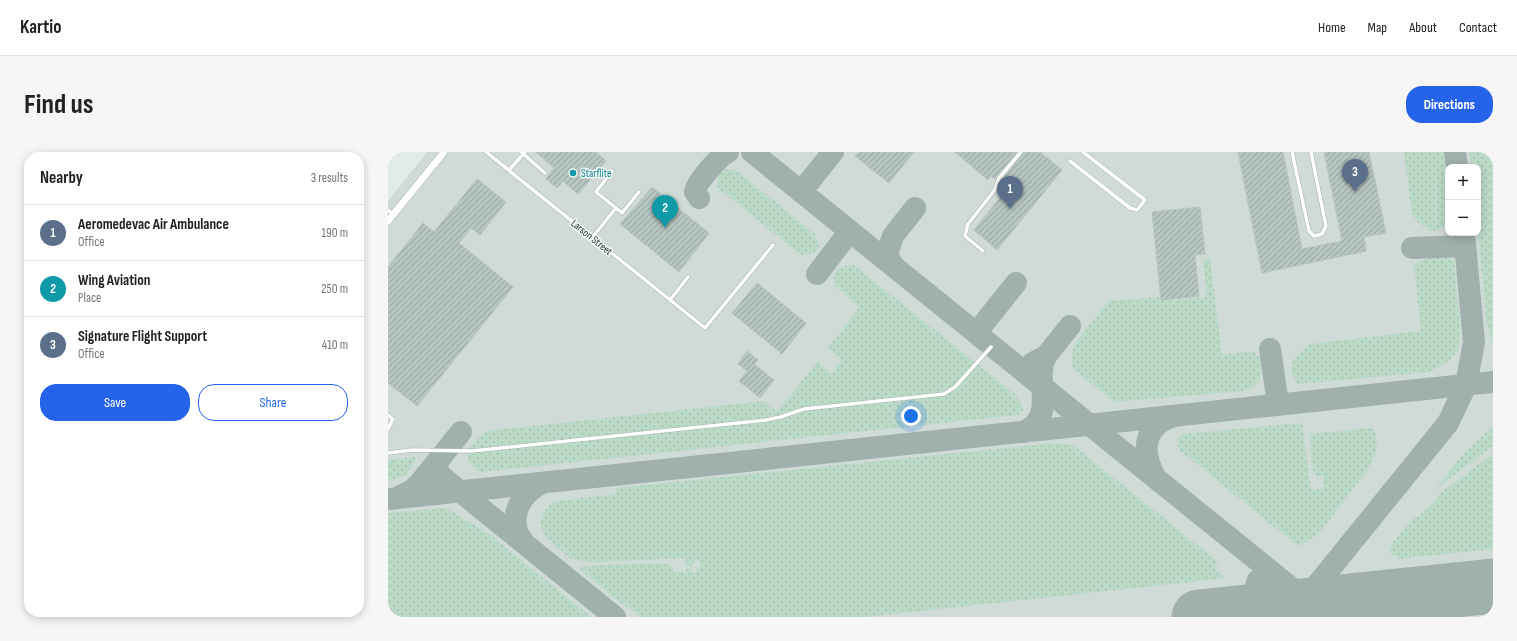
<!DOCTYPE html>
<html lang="en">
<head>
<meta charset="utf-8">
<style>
	:root { --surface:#fff; --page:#f6f6f6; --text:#222; --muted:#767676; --line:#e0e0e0; --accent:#2563eb }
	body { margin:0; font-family:"Sofia Sans Condensed",sans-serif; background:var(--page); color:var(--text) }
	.controls { position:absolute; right:12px; top:12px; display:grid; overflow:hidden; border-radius:8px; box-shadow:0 2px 10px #0003 }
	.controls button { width:36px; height:36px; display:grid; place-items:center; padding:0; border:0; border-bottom:1px solid var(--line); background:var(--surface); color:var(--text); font:20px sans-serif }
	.you { position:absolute; left:523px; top:264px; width:14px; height:14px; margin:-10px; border:3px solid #fff; border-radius:50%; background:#1a73e8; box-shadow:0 0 0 6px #1a73e833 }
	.badge { display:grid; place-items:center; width:26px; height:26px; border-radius:50%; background:var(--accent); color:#fff; font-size:13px; font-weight:700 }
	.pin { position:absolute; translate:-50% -33px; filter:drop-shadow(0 1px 2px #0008) }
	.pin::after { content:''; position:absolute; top:21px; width:14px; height:12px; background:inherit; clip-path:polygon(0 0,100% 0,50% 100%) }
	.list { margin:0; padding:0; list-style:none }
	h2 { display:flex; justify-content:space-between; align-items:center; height:52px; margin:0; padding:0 16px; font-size:17px }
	h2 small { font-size:13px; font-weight:400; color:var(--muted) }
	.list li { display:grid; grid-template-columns:26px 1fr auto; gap:12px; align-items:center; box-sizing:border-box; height:56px; padding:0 16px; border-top:1px solid var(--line) }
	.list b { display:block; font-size:15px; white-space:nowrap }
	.list p { margin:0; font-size:13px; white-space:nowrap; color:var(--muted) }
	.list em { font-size:13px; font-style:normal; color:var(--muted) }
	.actions { display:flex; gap:8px; padding:12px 16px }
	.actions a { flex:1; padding:9px 0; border:1px solid var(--accent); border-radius:16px; text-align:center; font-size:14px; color:var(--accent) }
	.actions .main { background:var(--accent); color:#fff }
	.map { position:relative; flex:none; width:1105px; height:465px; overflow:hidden; border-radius:16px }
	header { display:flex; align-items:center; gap:24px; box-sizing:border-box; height:56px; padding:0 20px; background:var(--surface); border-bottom:1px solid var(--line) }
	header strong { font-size:19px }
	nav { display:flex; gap:22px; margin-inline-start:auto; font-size:14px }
	.intro { display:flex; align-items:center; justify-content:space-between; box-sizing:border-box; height:96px; padding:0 24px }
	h1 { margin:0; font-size:28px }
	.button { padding:10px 18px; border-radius:16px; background:var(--accent); color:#fff; font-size:14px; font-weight:700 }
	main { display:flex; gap:24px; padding:0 24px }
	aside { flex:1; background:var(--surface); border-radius:16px; box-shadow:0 2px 10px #0003 }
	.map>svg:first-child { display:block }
	.built { fill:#d0dad7; fill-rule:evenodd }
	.grass { fill:url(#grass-dots) }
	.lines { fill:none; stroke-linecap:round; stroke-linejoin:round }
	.taxiway { stroke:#a0b0ad; stroke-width:22 }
	.runway { stroke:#a0b0ad; stroke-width:55 }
	.building { fill:url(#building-hatch); stroke:#b4c4bf }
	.lane-casing { stroke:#a5b2af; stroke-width:4.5 }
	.street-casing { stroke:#a5b2af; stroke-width:8 }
	.lane { stroke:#fff; stroke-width:3.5 }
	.street { stroke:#fff; stroke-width:7 }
	.culture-dot { fill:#0f9aa8; stroke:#f2f8f5; stroke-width:1.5 }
	.labels { text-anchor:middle; stroke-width:3; stroke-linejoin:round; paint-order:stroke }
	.culture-label { font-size:11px; fill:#0d838f; stroke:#f2f8f5; text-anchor:start }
	.street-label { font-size:11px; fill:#233a37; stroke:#f2f8f5 }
</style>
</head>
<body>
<header>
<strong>Kartio</strong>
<nav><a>Home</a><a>Map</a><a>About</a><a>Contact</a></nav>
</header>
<div class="intro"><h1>Find us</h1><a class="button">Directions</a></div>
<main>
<aside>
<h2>Nearby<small>3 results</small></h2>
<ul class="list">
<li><span class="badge" style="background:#5c6f8a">1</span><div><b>Aeromedevac Air Ambulance</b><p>Office</p></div><em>190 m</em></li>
<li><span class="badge" style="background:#0f9aa8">2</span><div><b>Wing Aviation</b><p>Place</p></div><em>250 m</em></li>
<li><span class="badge" style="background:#5c6f8a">3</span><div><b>Signature Flight Support</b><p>Office</p></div><em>410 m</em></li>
</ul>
<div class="actions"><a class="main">Save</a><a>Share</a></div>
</aside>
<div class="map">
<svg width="1105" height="465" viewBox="0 0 1105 465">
	<defs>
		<pattern id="grass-dots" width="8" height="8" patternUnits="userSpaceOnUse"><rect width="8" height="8" fill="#bcdac8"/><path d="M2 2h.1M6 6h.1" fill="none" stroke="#a1bcac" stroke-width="1.8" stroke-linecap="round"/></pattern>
		<pattern id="building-hatch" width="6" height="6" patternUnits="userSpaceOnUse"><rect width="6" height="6" fill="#b7c5c1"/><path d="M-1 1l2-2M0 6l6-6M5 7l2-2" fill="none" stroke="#94a19e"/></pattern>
	</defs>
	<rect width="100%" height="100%" fill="#e2ebe8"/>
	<!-- built -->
	<path class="built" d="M39 0H1105V465H0V49ZM1060 15H1090V81H1060Z"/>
	<!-- grass -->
	<path class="grass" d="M1016 0H1057L1060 31V71L1051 78 1042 79 1030 70 1024 62Z
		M1081 0H1105V190L1099 173 1090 81V15H1083Z
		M339 17 349 19 428 83 431 94 426 101 413 103 329 35 331 22Z
		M1054 102 1066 109 1072 175 1071 196 1061 209 1041 220 910 232 903 220 905 208 921 192 1033 179 1026 113 1035 108Z
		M822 106 834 203 864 199 873 207C873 227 875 230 857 239L726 250 686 217C682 208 683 202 686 193L720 149 773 145 774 148 819 145 815 108Z
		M464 112 628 243 636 257 630 263 92 320C68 304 82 293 98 279L376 249 389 260 430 209 443 222 454 208 440 196 471 156 446 133V124L449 117Z
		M914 271 923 338 935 337V324L928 323 924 316 922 282 984 276 988 282 989 297 980 317 930 383 910 394 793 299 790 294V286L795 282Z
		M1105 275V294L1046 338 1079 298Z
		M666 291 685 293 830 410 826 417 835 425 831 427 477 465H253L225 445 191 416 198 414 278 411 285 415 286 420 298 419V416H301L307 421 314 411 308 407 303 414H298L297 406 203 410C197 409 190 409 184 407 180 405 176 400 172 397 167 392 160 387 156 381 148 368 157 354 169 349L228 342V336Z
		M1105 302V397L1010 407 1009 403 1004 404 1001 398 1006 389 1024 367 1030 365 1050 347 1049 344Z
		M29 305 18 323 0 329V308Z
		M58 356 101 382 203 465H0V361Z"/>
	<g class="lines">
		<!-- taxiway -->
		<path class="taxiway" d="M364 0 911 442C923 450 935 451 949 451
			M1067 0 1069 15
			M413 40 445 0
			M311 46 307 40C308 30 331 5 340 0
			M1024 96 1077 94
			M505 114 499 102 505 84 527 56
			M429 122 462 79
			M588 181 628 131
			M882 197 890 252
			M645 211 658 204 682 174
			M636 280C671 262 644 230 658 204
			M51 308 48 315 53 324 227 465
			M767 325C753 299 755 274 786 264
			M10 345 23 339 31 332 73 280
			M0 347 1105 230
			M137 392C117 370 131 342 154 331
			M820 464C848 461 862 458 870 428
			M903 465 1060 271 1078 233 1086 190 1076 81"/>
		<!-- runway -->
		<path class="runway" d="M811 465 1105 434"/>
	</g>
	<!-- building -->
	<path class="building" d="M148 0H208L218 9 190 42 175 29 169 36 158 27 166 16Z
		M471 0H526L501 31 467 4Z
		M567 0H629L607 27 603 24 600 28Z
		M636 0H652L674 18 609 98 586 78 619 37 612 32 614 28Z
		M850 0H895L914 97 954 89 936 0H981L998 81 976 85 978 99 874 121Z
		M89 27 118 50 92 83 83 76 71 91 125 135 29 254 0 231V115L35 71 46 80Z
		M264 35 321 81 291 120 232 72Z
		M812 55 817 102 807 103 811 144 773 148 764 60Z
		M369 131 418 171 394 202 344 161Z
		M359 199 370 208 366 212 386 228 372 246 351 229 359 219 350 212Z"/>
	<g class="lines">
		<!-- lane casing -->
		<g class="lane-casing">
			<path id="lane" d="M98 0 317 176 385 93
				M133 0 157 21
				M904 0 921 79 926 84 934 82 938 74 923 0
				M682 9 742 56 749 58 757 48 695 0
				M121 18 137 0
				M224 19 208 40 228 56
				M0 58 5 62
				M204 86 228 56 234 61 251 40
				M595 99 577 84 580 72 606 39 611 26 633 0
				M282 148 300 125
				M0 263 5 267 0 277
				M0 301 24 298 84 299 378 268 392 265 416 257 556 242 567 235 603 195"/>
		</g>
		<!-- street casing -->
		<g class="street-casing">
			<path id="street" d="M0 69 56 0"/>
		</g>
		<!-- lane -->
		<use href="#lane" class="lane"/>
		<!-- street -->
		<use href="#street" class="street"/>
	</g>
	<!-- markers -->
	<circle class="culture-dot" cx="185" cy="21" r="4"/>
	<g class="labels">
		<!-- culture labels -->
		<g class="culture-label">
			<text x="193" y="25">Starflite</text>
		</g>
		<!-- street labels -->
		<g class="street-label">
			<text transform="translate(204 85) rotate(39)" y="4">Larson Street</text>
		</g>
	</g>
</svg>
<div class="controls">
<button>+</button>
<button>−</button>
</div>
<div class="you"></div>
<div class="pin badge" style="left:622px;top:57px;background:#5c6f8a">1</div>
<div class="pin badge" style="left:277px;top:76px;background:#0f9aa8">2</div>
<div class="pin badge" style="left:967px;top:40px;background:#5c6f8a">3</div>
</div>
</main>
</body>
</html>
